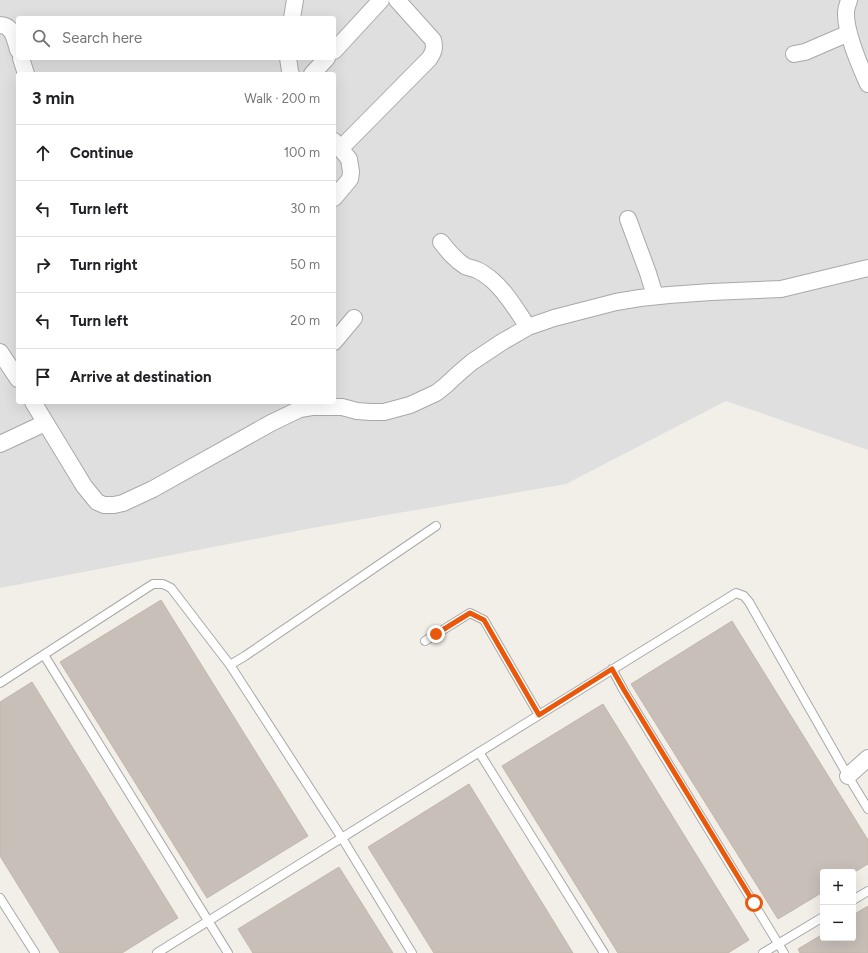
<!DOCTYPE html>
<html lang="en">
<head>
<meta charset="utf-8">
<style>
	:root { --surface:#fff; --page:#f6f6f6; --text:#202124; --muted:#757577; --line:#e0e0e0 }
	body { margin:0; font-family:Figtree,sans-serif; background:var(--page); color:var(--text) }
	.controls { position:absolute; right:12px; bottom:12px; display:grid; overflow:hidden; border-radius:4px; box-shadow:0 4px 16px #0002 }
	.controls button { width:36px; height:36px; display:grid; place-items:center; padding:0; border:0; border-bottom:1px solid var(--line); background:var(--surface); color:var(--text); font:20px sans-serif }
	.stop { position:absolute; width:12px; height:12px; margin:-9px; border:3px solid #ea580c; border-radius:50%; background:#fff }
	.stop.end { background:#ea580c; border-color:#fff; box-shadow:0 1px 4px #0008 }
	.list { margin:0; padding:0; list-style:none }
	h2 { display:flex; justify-content:space-between; align-items:center; height:52px; margin:0; padding:0 16px; font-size:17px }
	h2 small { font-size:13px; font-weight:400; color:var(--muted) }
	.list li { display:grid; grid-template-columns:26px 1fr auto; gap:12px; align-items:center; box-sizing:border-box; height:56px; padding:0 16px; border-top:1px solid var(--line) }
	.list b { display:block; font-size:15px; white-space:nowrap }
	.list em { font-size:13px; font-style:normal; color:var(--muted) }
	.icon { flex:none; width:22px; height:22px; fill:none; stroke:currentColor; stroke-width:2; stroke-linecap:round; stroke-linejoin:round }
	.map { position:relative; flex:none; width:868px; height:953px; overflow:hidden }
	.search { position:absolute; background:var(--surface); box-shadow:0 4px 16px #0002; left:16px; top:16px; width:320px; height:44px; display:flex; align-items:center; gap:10px; box-sizing:border-box; padding:0 14px; border-radius:4px; color:var(--muted); font-size:15px }
	.panel { position:absolute; background:var(--surface); box-shadow:0 4px 16px #0002; left:16px; top:72px; width:320px; height:332px; border-radius:4px }
	.map>svg:first-child { display:block }
	.residential { fill:#e0dfdf; fill-rule:evenodd }
	.building { fill:#c7bfb8; stroke:#c4b6ab }
	.lines { fill:none; stroke-linecap:round; stroke-linejoin:round }
	.service-casing { stroke:#a9a9a9; stroke-width:10 }
	.minor-casing { stroke:#a9a9a9; stroke-width:18 }
	.service { stroke:#fff; stroke-width:8 }
	.minor { stroke:#fff; stroke-width:16 }
	.route { stroke:#ea580c; stroke-width:5 }
</style>
</head>
<body>
<div class="map">
<svg width="868" height="953" viewBox="0 0 868 953">
	<rect width="100%" height="100%" fill="#f2efe9"/>
	<!-- residential -->
	<path class="residential" d="M0 0H868V450L726 401 566 484 312 528 0 588ZM18 18H334V58H18ZM18 74H334V402H18Z"/>
	<!-- building -->
	<path class="building" d="M161 600 308 836 207 898 60 662Z
		M732 621 868 840V864L853 873V872H823V892L778 919 631 684Z
		M32 682 178 918 122 953H60L0 856V702Z
		M603 704 749 940 728 953H618L502 766Z
		M469 784 573 953H434L368 847Z
		M339 867 393 953H253L238 929Z
		M868 906V953H800L798 949 823 934V938H853V915Z"/>
	<g class="lines">
		<!-- service casing -->
		<g class="service-casing">
			<path id="service" d="M425 641 470 613 484 620 539 715
				M44 655 228 953
				M230 665 245 656 436 526
				M612 669 624 691 784 953
				M0 683 153 584H163L171 588 230 665 342 838 412 953
				M479 752 604 953
				M0 898 35 953
				M853 900 868 891
				M157 953 539 715 736 593 744 596 749 602 848 776 868 809
				M763 953 823 917"/>
		</g>
		<!-- minor casing -->
		<g class="minor-casing">
			<path id="minor" d="M849 0C848 4 846 8 846 12 845 32 860 66 868 84
				M292 18 295 0
				M0 25C13 25 15 40 18 50
				M334 51 381 0
				M794 54 805 52 849 33
				M21 58 26 74
				M288 58 290 71 291 74
				M312 74 327 58
				M334 141 349 159 351 172 350 179 334 198
				M340 149 429 59C434 52 435 48 433 40L397 0
				M628 219 648 273 655 296
				M441 242C448 251 455 260 465 266 469 268 473 268 477 270 482 272 487 276 492 280 507 293 517 311 528 327
				M334 342 354 318
				M0 352 18 379
				M33 402 84 486 97 502 104 505H114L123 503 153 489 271 423 300 409 312 407H342L357 411 371 412H384L410 405 436 393 445 386 459 373 472 362 502 342 528 327 554 318 616 302 640 298 669 295 711 292 781 289 868 268
				M0 444 45 423
				M848 776 868 758"/>
		</g>
		<!-- service -->
		<use href="#service" class="service"/>
		<!-- minor -->
		<use href="#minor" class="minor"/>
	</g>
	<g class="lines">
		<!-- route -->
		<path class="route" d="M436 634 470 613 484 620 539 715 612 669 624 690 754 903"/>
	</g>
</svg>
<div class="controls">
<button>+</button>
<button>−</button>
</div>
<div class="stop" style="left:754px;top:903px"></div>
<div class="stop end" style="left:436px;top:634px"></div>
<div class="search"><svg class="icon" aria-label="search" viewBox="0 0 24 24"><circle cx="10" cy="10" r="6"/><path d="M15 15l6 6"/></svg>Search here</div>
<section class="panel">
<h2>3 min<small>Walk · 200 m</small></h2>
<ul class="list">
<li><svg class="icon" aria-label="ahead" viewBox="0 0 24 24"><path d="M12 20V5M6 11l6-6 6 6"/></svg><div><b>Continue</b></div><em>100 m</em></li>
<li><svg class="icon" aria-label="left" viewBox="0 0 24 24"><path d="M17 20v-9H6M10 6l-5 5 5 5"/></svg><div><b>Turn left</b></div><em>30 m</em></li>
<li><svg class="icon" aria-label="right" viewBox="0 0 24 24"><path d="M7 20v-9h11M14 6l5 5-5 5"/></svg><div><b>Turn right</b></div><em>50 m</em></li>
<li><svg class="icon" aria-label="left" viewBox="0 0 24 24"><path d="M17 20v-9H6M10 6l-5 5 5 5"/></svg><div><b>Turn left</b></div><em>20 m</em></li>
<li><svg class="icon" aria-label="arrive" viewBox="0 0 24 24"><path d="M6 21V4h12l-3 4 3 4H6"/></svg><div><b>Arrive at destination</b></div></li>
</ul>
</section>
</div>
</body>
</html>
